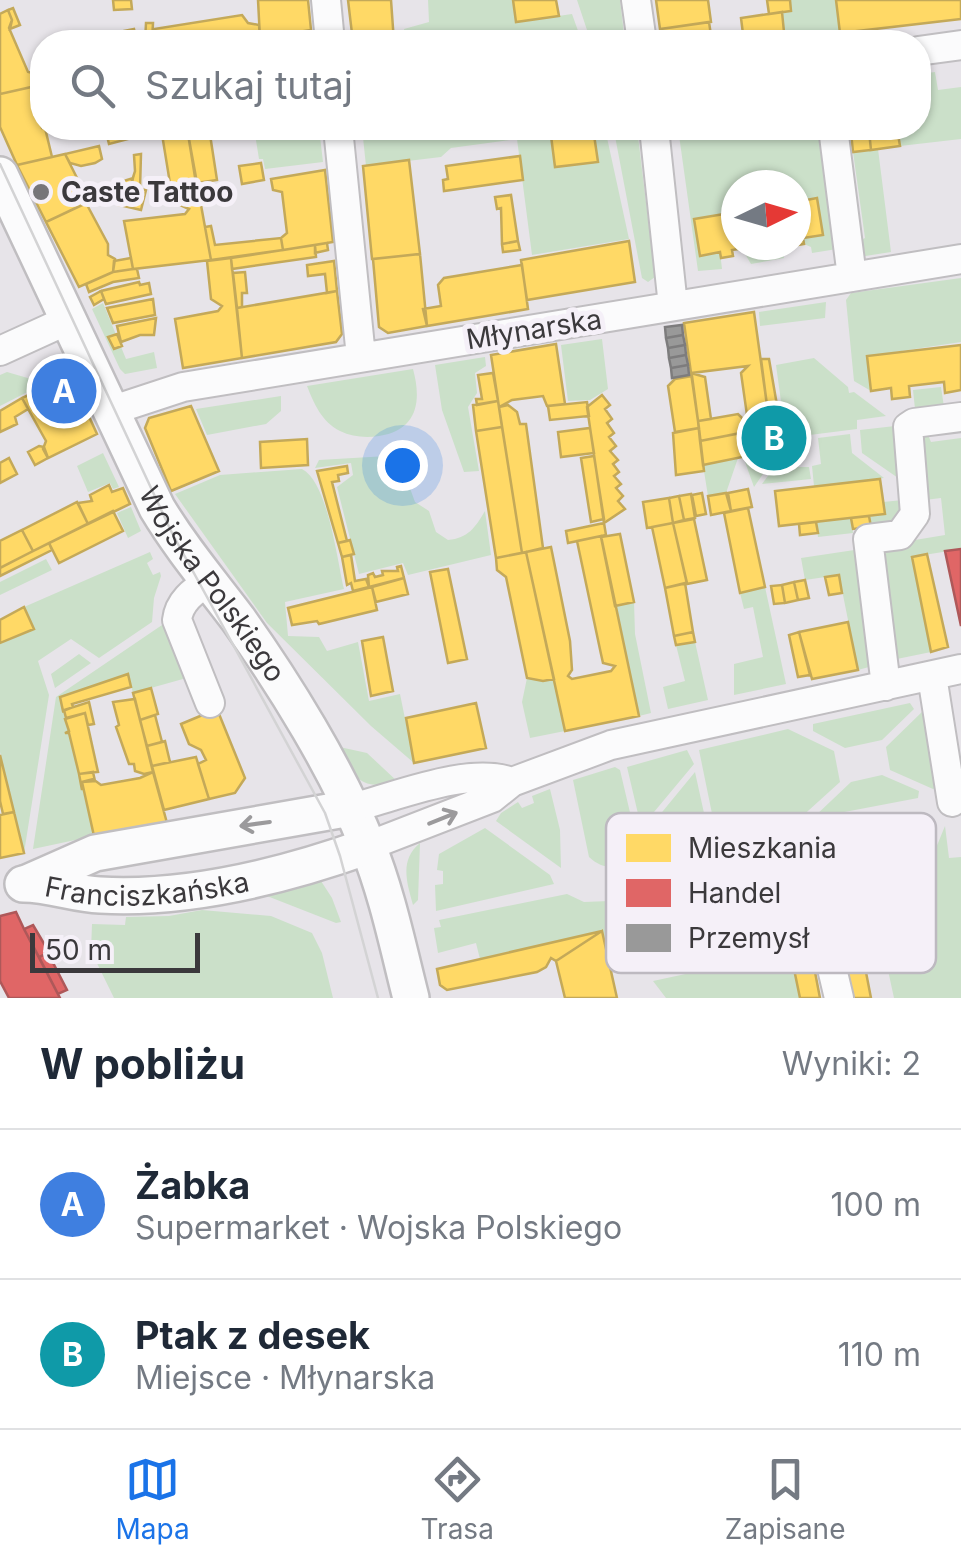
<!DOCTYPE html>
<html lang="pl">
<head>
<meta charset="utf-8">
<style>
	:root { --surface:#fff; --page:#f6f6f7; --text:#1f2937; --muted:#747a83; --line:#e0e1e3; --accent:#1a73e8 }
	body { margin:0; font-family:Inter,sans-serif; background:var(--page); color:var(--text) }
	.compass { position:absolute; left:721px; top:170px; width:90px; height:90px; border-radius:50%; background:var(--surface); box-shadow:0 2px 8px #0004; rotate:85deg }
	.scale { position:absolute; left:30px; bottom:25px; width:170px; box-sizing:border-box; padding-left:10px; border:5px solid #3b393c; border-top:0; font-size:28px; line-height:35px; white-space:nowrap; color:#3b393c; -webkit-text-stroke:8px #f5f0f8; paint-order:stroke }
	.you { position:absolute; left:402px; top:465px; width:35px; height:35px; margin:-25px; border:8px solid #fff; border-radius:50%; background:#1a73e8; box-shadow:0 0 0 15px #1a73e833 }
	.badge { display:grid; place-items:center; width:65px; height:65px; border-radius:50%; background:var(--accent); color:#fff; font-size:32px; font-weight:700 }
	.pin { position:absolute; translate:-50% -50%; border:5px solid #fff; box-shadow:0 2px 10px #0006 }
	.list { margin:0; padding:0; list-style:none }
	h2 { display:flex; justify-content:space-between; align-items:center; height:130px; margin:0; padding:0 40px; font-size:42px }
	h2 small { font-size:32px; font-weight:400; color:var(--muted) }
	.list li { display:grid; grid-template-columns:65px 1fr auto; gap:30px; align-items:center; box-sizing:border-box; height:150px; padding:0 40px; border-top:2px solid var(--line) }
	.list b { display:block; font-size:38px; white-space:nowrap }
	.list p { margin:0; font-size:32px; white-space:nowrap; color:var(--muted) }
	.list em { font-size:32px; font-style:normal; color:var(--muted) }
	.icon { flex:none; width:55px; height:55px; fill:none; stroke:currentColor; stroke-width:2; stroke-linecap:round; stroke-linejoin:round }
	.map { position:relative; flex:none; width:961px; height:998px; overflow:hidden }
	.search { position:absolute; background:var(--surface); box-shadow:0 2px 8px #0004; left:30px; right:30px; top:30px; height:110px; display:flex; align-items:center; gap:25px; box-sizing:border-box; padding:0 35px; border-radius:40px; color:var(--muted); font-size:38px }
	.sheet { height:430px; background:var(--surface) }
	nav { display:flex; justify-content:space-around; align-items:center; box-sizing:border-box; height:140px; border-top:2px solid var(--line); background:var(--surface); font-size:28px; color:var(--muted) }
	nav a { display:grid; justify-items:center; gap:5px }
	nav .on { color:var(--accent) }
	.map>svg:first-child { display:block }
	.green { fill:#cbe0c9 }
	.homes { fill:#ffd966; stroke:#c4a959; stroke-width:2.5 }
	.shops { fill:#e06666; stroke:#ae5859; stroke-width:2.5 }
	.industry { fill:#999; stroke:#7d7c7d; stroke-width:2.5 }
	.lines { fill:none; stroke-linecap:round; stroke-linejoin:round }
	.minor-casing { stroke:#c0bec1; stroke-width:32 }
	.major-casing { stroke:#c0bec1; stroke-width:40 }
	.minor { stroke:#fbfbfc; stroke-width:28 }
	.major { stroke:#fbfbfc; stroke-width:35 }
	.tram { stroke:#d3d3d4; stroke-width:2.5 }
	.oneway { stroke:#9b9a9c }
	.poi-dot { fill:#777579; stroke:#f5f0f8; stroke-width:4 }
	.labels { text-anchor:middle; stroke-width:10; stroke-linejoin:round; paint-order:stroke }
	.poi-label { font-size:28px; font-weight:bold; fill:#3b393c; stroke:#f5f0f8; text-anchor:start }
	.street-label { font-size:28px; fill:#3b393c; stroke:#f5f0f8 }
	.key { fill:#f5f0f8; stroke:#bdb9c0; stroke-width:2.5 }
	.key-label { font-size:28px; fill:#3b393c }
</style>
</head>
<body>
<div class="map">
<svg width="961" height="998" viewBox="0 0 961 998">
	<rect width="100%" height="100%" fill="#e7e4e9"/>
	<!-- green -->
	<path class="green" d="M428 0H513L517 22 572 14 582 42H406L404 29 429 22Z
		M577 0H620L625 42H591Z
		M790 0H836L840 33 856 31 857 42H785L782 12 791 10Z
		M935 72 938 90 961 87V139L900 146 897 128H918L919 74Z
		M254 128H319L323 162 265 169 263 159H259Z
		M362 128H550L556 167 598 162 594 135 606 133 629 239 532 255 517 139 451 148 441 157 366 166Z
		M637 128 655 277 648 282 642 278 614 131Z
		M678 128H805L807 138 822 136 837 249 812 253 811 247 804 244 803 238 823 234 817 199 796 202V185H736V212L694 219 700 255 720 252 722 269 698 271Z
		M878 149 891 252 859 257 861 240 865 238 853 152Z
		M764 245H782L784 258 751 264 742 249Z
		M961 278V342L868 356 871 391 854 381 846 300 851 293Z
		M826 302 825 318 760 326 759 312Z
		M103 303 126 359 154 352 157 368 125 374 120 369 92 309Z
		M602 339 608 389 590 400 568 401 561 345Z
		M485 357 486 366 475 373 477 393 468 407 479 471 464 472 442 410 435 365Z
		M814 358 848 387 849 393 854 392 886 416 857 420V429L786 438 776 365Z
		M413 369C422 402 417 430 379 436 366 438 352 437 340 431 322 422 314 404 307 386Z
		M7 372 31 379H53L0 406V375Z
		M941 387 944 407 915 409 913 390Z
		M281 396V411L266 424 207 435 196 409Z
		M895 426 901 480 862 453 860 430Z
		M926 430 931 442 961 438V549L912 557 931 652 892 660 879 546 945 535 941 498 925 500 916 442Z
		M850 434 852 453 884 478 814 486 812 466 821 464 818 438Z
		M796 449 798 467H809L811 479 762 484 786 451Z
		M103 453 119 487 113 489 110 483 88 492 77 466Z
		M404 455 407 480 415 502 429 511 436 532 448 540C468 538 475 528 485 511L491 555 408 575 403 563 359 574 337 487 353 475 351 463 315 468 319 460Z
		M776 455 754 487 745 462Z
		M738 458 726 493 708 496 703 465Z
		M302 469C328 482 337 560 344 589L285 602 288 636 319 637 327 651 358 642 369 701 400 694 414 763 371 726 267 623 175 494 220 475Z
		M903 500 901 523 871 531 869 516 884 514 883 502Z
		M131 507 141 531 128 538 117 513Z
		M851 518 853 533 818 537 816 522Z
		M861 549 876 665 858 670 839 575 805 580 801 558Z
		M150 552 153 559 147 563 153 575 160 572 161 576 154 598 152 622 99 658 71 639 38 661 49 695 24 853 0 752V643L34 629 24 607Z
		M46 559 52 570 0 595V582Z
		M765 587 786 684 734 695V664L763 657 753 607 744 609 740 593Z
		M634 602 635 634 651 713 639 716 615 606Z
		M165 623 190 677 133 693 128 675 60 697 69 731 65 733H69L94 836 33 849 56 697Z
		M695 642 708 700 668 709 663 687 685 681 676 645Z
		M79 654 91 663 55 688 51 674Z
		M527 678 543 681 554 679 565 731 530 738 522 702Z
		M910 703 914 709 882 740 845 748 813 731V724Z
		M924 710 927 711 936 788 933 789 890 770 886 747Z
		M788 729 834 751 840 782 798 820 756 828 745 836 718 843 699 750Z
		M335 746 367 753 398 782C359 792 354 776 335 746Z
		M687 750 694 764 644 824 639 818 627 767Z
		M615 767 620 770 632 821 640 829 621 854 623 866C608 868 600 867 589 857L573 780Z
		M695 772 711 845 679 852 677 843 649 828Z
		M882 775 919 791 918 798 813 818 851 782Z
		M550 789 560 830 561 868 496 821 501 813 518 802 522 808 534 803 532 796Z
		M945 826 949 858 961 857V998H894L876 915 907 904 911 884 922 882Z
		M485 828 550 875 554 884 436 911 435 885 443 884V871L437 870 439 854Z
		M420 843 418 900 413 905C407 883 399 860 420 843Z
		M321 881 332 898 341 922 336 923 267 896 266 891Z
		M567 894 584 902 609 901 632 915 630 949 610 968 602 932 480 959 476 943 438 953 434 928 441 927 439 920Z
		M202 910 271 916 312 933 322 953 333 998H114L91 951 92 924 125 925 126 917 169 916Z
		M789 945 800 998H666L653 981 718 967Z"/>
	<!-- homes -->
	<path class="homes" d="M113 0H131L132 9 114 10Z
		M258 0H308L311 30 260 38Z
		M348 0H391L394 42H353Z
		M513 0H556L559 16 516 22Z
		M656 0H708L711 22 660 29Z
		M767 0H790L791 11 769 14Z
		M836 0H961V19L840 33Z
		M13 8 20 25 10 29 12 20 8 10Z
		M8 10 12 20 9 28 28 72 38 74 40 85 0 94V14Z
		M782 12 785 42H744L741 18Z
		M242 15 248 23 259 25 260 38 227 42H152L154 29Z
		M709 22 712 42H662L660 29Z
		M146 23H153L152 42H145Z
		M134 29 137 42H127L124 31Z
		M125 35 127 42H93Z
		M36 86 42 128H45L52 157 17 165 0 127V94Z
		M105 128H133L136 137 109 144Z
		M161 128H187L211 260 133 269 124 221 185 214 189 209 173 202Z
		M187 128H209L217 180 196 183Z
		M550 128H593L598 162 555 167Z
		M897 128 900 146 871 150 869 131Z
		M869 131 871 150 853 152 851 133Z
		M99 146 102 159 95 163 81 166 70 163 65 154Z
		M65 154 89 202 46 222 17 165Z
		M141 154 140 189 146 190 141 210 124 206 135 171 134 155Z
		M520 156 523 180 444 191 443 180 448 179 446 166Z
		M409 160 420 254 372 259 363 166Z
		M261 163 264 180 242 184 239 166Z
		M325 170 333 242 283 250 281 238 287 233 282 192 273 190 271 179Z
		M133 178 131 187 120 192 117 183Z
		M127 190 124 206 118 205 116 193Z
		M511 195 518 241 502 244 501 208 497 209 495 197Z
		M817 198 823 235 803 238 804 244 792 246 796 245V202Z
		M86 203 108 244V255L115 259 113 272 79 287 46 222Z
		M736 212V245H764L732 250 733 256 721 258 720 252 700 256 694 219Z
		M211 226 215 245 281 238 283 250 211 260 205 227Z
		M518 241 520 250 503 252 502 244Z
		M629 241 635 282 527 300 521 260Z
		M327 243 328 250 315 253V245Z
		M315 245 316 257 232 269 231 258Z
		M420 254 427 326 388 333 379 327 373 259Z
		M131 258 133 269 113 272 114 261Z
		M231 258 242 358 183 368 175 319 218 311 222 306 211 299 207 261Z
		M334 261 337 291 327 293 325 274 308 276 307 265Z
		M522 265 528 309 427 326 423 309 441 306 438 285 444 278Z
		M133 269H137L139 278 113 282 89 292 86 284 113 272Z
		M245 272 247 293H242V307L237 308 233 273Z
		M139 282 140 285 149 283 151 294 106 304 101 291Z
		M101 291 104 299 94 305 90 297Z
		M337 291 342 334 336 342 242 358 237 308Z
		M153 299 155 315 113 323 107 308Z
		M754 312 770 427 700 441 698 421 738 414 743 419 747 415 741 373 748 366 691 373 684 323Z
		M156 318 154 335H140L121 342 117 326Z
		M117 334 122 346 114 349 108 337Z
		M556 344 565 404 547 406 543 396 512 400 499 407 491 355Z
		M961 345V390L945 393 944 382 909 386 910 397 892 399 891 388 871 391 867 356Z
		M761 359H769L778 411 768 413Z
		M493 373 498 401 477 405 476 399H482L478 375Z
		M691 373 705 377 711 419 698 421Z
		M70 375 97 434 48 458 43 449 46 441 22 398Z
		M692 376 699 428 675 432 668 386 675 379Z
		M602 395 610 405 605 409 612 419 607 423 614 433 609 437 616 446 610 451 618 460 613 464 619 472 614 476 621 484 616 488 623 496 618 501 625 509 604 523 587 407Z
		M22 398 28 409 15 417 17 424 0 432V411Z
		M498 401 502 427 476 431 473 405Z
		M587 402 589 416 550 420 548 406Z
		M508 405 517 412 520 424H526L543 548 522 553 499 407Z
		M191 406 219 471 171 491 145 428 149 418Z
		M502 427 522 553 496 558 476 431Z
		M772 427 776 450 703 465 700 441Z
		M590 428 594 453 561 457 558 432Z
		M699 428 704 471 676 475 673 433Z
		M307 439 308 465 261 468 260 442Z
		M39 446 44 447 48 458 35 465 28 452Z
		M594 456 604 519 591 522 581 458Z
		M9 458 17 474 0 483V463Z
		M347 466 348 473 338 475 339 481 332 482 347 541 338 543 317 471Z
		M880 479 885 514 779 526 775 491Z
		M109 485 112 492 123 488 130 504 88 524 78 503 92 501 90 495Z
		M748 489 752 507 731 511 728 493Z
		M702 493 706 514 696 516 692 495Z
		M726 493 731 511 711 515 708 496Z
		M691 494 695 518 684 520 679 496Z
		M679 496 684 520 673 523 669 498Z
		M669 498 673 523 647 528 643 502Z
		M77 502 88 524 33 551 22 530Z
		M748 508 765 587 740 593 724 513Z
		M113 511 123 531 59 563 49 543Z
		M869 516 871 527 853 529 851 518Z
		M694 519 707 580 687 584 673 523Z
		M816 522 818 533 800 535 799 524Z
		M604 523 606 535 568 543 566 531Z
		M673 523 687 583 665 588 652 527Z
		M22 530 33 551 0 568V541Z
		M620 534 634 602 615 606 601 537Z
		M601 536 639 716 565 731 526 552 551 547 570 641 572 670 568 676 572 679 611 671 615 666 603 663 601 654 577 541Z
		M350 540 354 554 342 557 338 543Z
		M49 543 52 550 0 576V568Z
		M526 552 554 679 543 681 527 678 506 577 497 570 496 558Z
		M927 554 948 647 931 652 912 557Z
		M351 555 355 581 366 579 369 587 353 591 351 583 347 585 342 557Z
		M401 566 404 578 369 587 368 575 373 573 375 577 383 575 382 571H398L397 567Z
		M448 569 467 659 448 663 430 572Z
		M839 575 842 593 829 595 825 577Z
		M404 578 408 594 376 602 372 587Z
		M805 580 809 598 798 600 794 582Z
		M794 582 798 600 785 603 782 585Z
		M685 583 693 632 674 636 665 588Z
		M782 585 785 603 774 604 771 586Z
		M372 587 377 610 319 624 317 621 292 625 288 608Z
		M24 607 34 629 0 643V620Z
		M848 622 858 670 812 679 799 632Z
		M693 632 695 642 676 645 674 636Z
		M799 632 810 675 798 677 789 635Z
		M383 637 393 691 371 696 362 641Z
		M128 674 131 687 72 704 73 707 63 711 60 697Z
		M151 688 158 714 140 720 133 693Z
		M135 699 153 772 144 774 135 771 134 764H129L116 727 119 725 113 702Z
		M89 702 94 724 88 725 85 713 66 718 64 710Z
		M476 703 486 748 414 763 406 718Z
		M217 709 245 778 235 793 209 799 198 764 206 760 201 750 189 744 181 724Z
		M85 713 98 772 79 774 69 733H65L69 731 65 719Z
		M155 715 162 742 147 746 140 720Z
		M165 741 170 762 152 766 147 746Z
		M0 755 14 812 3 814 0 801Z
		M196 757 209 799 164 810 152 766Z
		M93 772 95 781 82 782V790L79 774Z
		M153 772 167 823 94 836 82 782 93 779 101 785 140 778Z
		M14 812 24 853 0 858V815Z
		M602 931 617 998H565L556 961Z
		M602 931 556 961 551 958 546 967 537 972 447 990 440 985 437 969Z
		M858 931 871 998H851L839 935Z
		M809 941 820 998H800L789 945Z"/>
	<!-- shops -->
	<path class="shops" d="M961 549V626L945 551Z
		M16 912 24 929 60 998H9L0 981V916Z
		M33 925 49 952 39 957 24 929Z
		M48 953 67 990 58 994 39 957Z"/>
	<!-- industry -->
	<path class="industry" d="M682 325 683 335 666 338 665 327Z
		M683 335 685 345 668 348 666 338Z
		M685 345 686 355 669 358 668 348Z
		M686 355 688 365 671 368 669 358Z
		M688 365 689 375 672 378 671 368Z"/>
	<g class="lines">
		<!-- minor casing -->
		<g class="minor-casing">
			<path id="minor" d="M326 0 330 42
				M636 0 642 42
				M918 51 961 45
				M338 128 361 357
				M654 128 673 306
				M833 128 852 277
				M0 351 68 320
				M110 411 183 387 961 259
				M208 582C193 591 179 602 177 620L210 703
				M932 676 952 802
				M886 686 868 539 900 535 915 514 908 427 914 423 961 417
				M351 808C396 797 468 766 512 782
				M368 846 492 798 512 782 611 745 961 669
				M821 922 839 998"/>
		</g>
		<!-- major casing -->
		<g class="major-casing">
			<g id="major">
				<path id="s1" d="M0 175 157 508C181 548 210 582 238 619 285 685 337 769 367 844 387 893 398 947 411 998"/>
				<path d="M27 883 95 853 351 808"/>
				<path id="s2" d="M23 884C50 884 74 894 100 895 190 900 284 876 368 846"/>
			</g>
		</g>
		<!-- minor -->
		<use href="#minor" class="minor"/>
		<!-- major -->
		<use href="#major" class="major"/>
		<!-- tram -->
		<path class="tram" d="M0 164 172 533 325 813 340 856 378 998"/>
	</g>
	<!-- one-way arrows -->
	<defs><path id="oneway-shaft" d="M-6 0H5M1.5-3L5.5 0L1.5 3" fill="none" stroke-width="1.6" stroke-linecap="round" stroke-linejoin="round" transform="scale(2.5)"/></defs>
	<g class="oneway">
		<use href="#oneway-shaft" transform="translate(443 818) rotate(-22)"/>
		<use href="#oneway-shaft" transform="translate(255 824) rotate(172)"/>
	</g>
	<!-- markers -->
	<circle class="poi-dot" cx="41" cy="192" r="10"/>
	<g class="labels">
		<!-- poi labels -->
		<g class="poi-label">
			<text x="61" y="202">Caste Tattoo</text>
		</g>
		<!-- street labels -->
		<g class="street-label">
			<text transform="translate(534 329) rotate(-9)" y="10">Młynarska</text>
			<text dy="10" stroke="none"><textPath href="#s1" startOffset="462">Wojska Polskiego</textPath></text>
			<text dy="10" stroke="none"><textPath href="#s2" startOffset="125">Franciszkańska</textPath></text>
		</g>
	</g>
	<!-- legend -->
	<rect x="606" y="813" width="330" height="160" rx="15" class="key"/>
	<rect x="626" y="834" width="45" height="28" fill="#ffd966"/>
	<rect x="626" y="879" width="45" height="28" fill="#e06666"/>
	<rect x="626" y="924" width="45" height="28" fill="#999"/>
	<g class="key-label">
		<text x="688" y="858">Mieszkania</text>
		<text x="688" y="903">Handel</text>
		<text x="688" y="948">Przemysł</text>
	</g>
</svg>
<svg class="compass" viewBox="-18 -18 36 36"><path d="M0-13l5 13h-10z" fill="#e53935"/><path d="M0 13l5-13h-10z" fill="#747a83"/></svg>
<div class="scale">50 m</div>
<div class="you"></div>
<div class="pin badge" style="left:64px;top:391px;background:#3f7fe0">A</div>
<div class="pin badge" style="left:774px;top:438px;background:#0f9aa8">B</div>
<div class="search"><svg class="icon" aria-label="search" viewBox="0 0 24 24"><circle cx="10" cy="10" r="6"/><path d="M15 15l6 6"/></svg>Szukaj tutaj</div>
</div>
<section class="sheet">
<h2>W pobliżu<small>Wyniki: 2</small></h2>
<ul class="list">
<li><span class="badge" style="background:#3f7fe0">A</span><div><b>Żabka</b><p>Supermarket · Wojska Polskiego</p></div><em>100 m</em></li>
<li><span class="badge" style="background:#0f9aa8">B</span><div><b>Ptak z desek</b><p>Miejsce · Młynarska</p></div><em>110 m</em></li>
</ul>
</section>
<nav>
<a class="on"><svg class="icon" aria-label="map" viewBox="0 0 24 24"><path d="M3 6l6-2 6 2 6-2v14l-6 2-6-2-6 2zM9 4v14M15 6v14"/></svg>Mapa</a>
<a><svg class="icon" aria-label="directions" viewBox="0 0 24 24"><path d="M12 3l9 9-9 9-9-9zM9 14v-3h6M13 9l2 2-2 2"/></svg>Trasa</a>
<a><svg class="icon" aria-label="saved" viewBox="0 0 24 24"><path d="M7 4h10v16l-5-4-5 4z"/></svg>Zapisane</a>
</nav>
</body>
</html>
